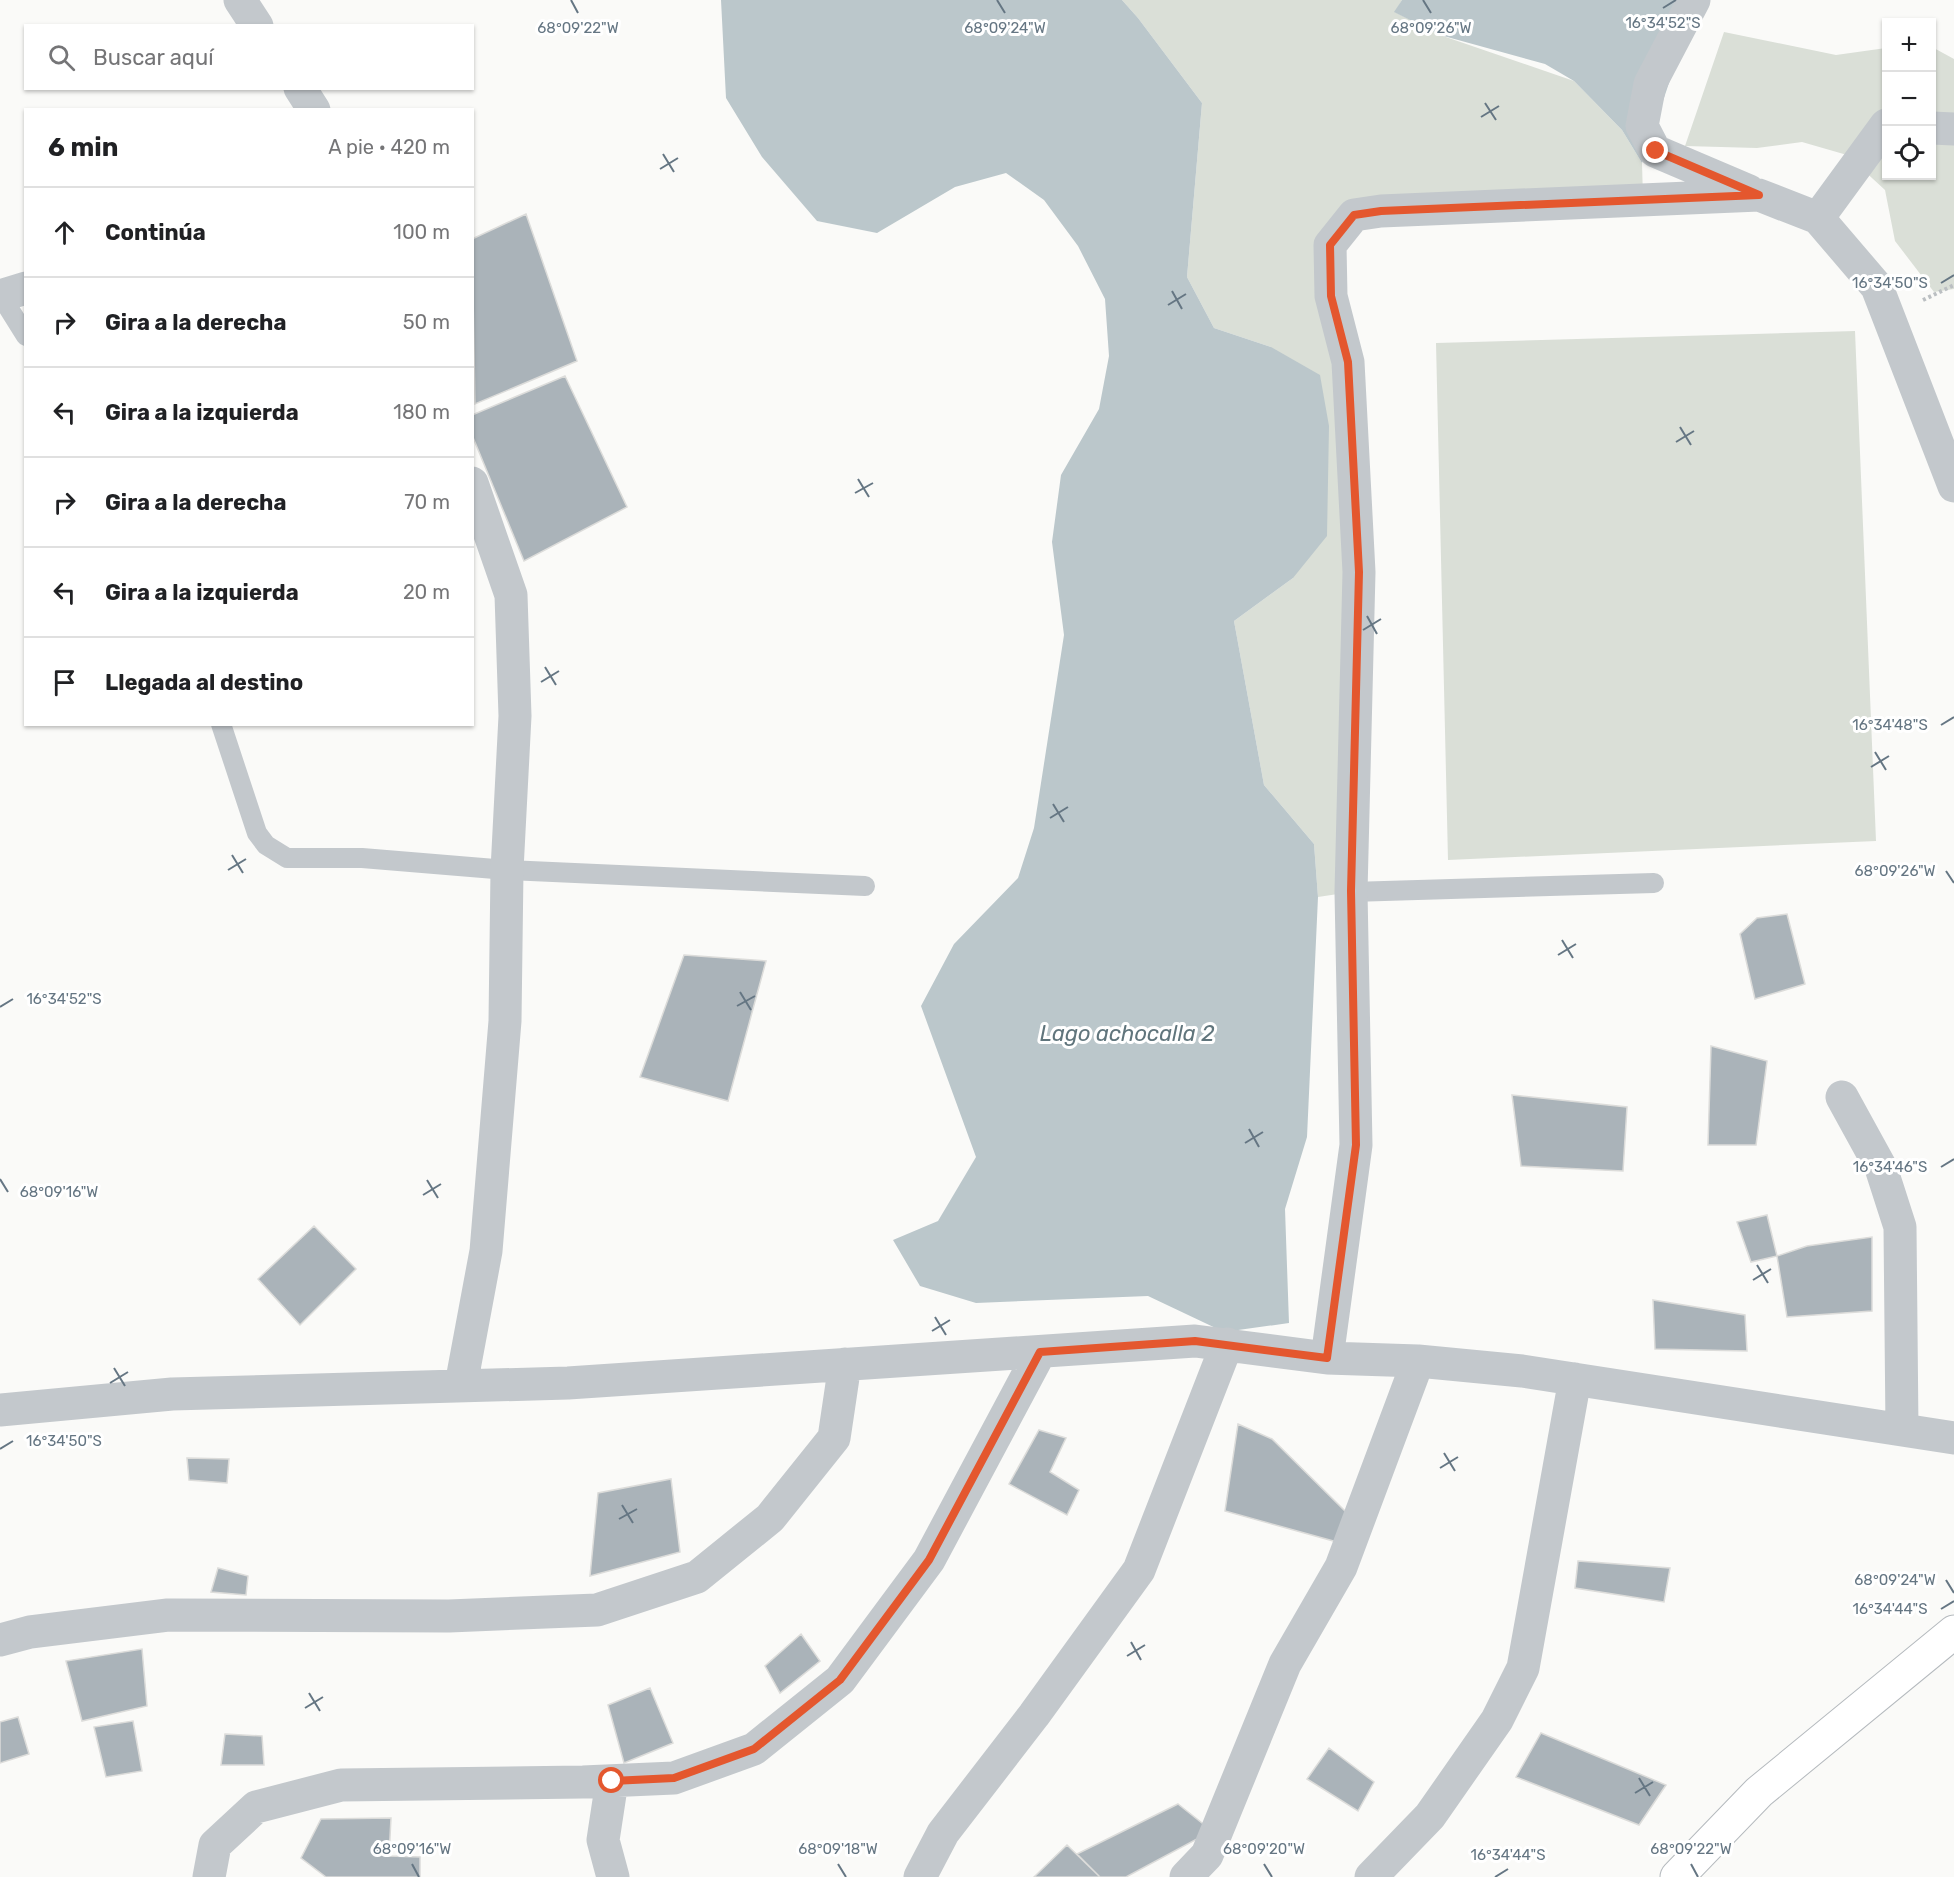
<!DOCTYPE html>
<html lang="es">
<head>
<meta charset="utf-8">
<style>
	:root { --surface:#fff; --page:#f6f6f6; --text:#202124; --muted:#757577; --line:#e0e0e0 }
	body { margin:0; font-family:Rubik,sans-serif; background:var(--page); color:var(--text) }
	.controls { position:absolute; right:18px; top:18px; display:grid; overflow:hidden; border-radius:0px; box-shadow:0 2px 4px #0004 }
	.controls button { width:54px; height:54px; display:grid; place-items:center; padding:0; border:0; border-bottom:2px solid var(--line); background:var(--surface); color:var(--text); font:30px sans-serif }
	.stop { position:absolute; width:18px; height:18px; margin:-14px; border:4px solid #e4572e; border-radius:50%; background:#fff }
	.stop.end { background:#e4572e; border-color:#fff; box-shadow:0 2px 6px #0008 }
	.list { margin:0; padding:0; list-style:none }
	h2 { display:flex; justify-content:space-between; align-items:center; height:78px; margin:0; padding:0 24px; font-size:26px }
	h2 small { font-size:20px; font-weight:400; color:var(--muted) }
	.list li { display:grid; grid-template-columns:39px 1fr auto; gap:18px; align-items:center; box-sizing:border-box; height:90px; padding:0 24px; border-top:2px solid var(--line) }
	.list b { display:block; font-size:22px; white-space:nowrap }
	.list em { font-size:20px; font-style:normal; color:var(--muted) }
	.icon { flex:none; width:33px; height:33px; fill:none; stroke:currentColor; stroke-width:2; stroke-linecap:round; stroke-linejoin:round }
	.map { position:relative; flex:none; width:1954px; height:1877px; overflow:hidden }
	.search { position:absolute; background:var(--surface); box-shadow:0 2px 4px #0004; left:24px; top:24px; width:450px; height:66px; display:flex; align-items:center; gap:15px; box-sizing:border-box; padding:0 21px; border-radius:0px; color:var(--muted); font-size:22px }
	.panel { position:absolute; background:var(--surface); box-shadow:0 2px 4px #0004; left:24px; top:108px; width:450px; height:618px; border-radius:0px }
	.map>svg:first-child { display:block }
	.green { fill:#dadfd7 }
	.water { fill:#bbc7cb }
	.building { fill:#aab3b9; stroke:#dcdcda; stroke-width:1.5 }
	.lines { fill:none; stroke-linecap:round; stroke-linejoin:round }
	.primary-casing { stroke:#b5babe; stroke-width:35 }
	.path { stroke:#bbbfc2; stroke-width:4; stroke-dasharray:3 3; stroke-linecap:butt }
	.service { stroke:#c3c8cc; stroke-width:20 }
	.minor { stroke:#c3c8cc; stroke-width:33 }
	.primary { stroke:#fff; stroke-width:33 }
	.route { stroke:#e4572e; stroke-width:8 }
	.ticks { fill:none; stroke:#657683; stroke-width:2 }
	.labels { text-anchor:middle; stroke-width:6; stroke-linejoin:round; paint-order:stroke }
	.water-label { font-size:22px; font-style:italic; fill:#60757c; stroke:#fff }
	.ticks-label { font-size:15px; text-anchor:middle; fill:#657683; stroke:#fff; stroke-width:6; stroke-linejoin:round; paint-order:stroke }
</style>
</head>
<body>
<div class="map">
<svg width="1954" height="1877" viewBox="0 0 1954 1877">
	<rect width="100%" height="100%" fill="#fafaf8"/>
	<!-- green -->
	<path class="green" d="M1122 0H1402L1395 12 1440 35 1574 81 1622 130 1642 163 1643 198 1381 211 1330 245 1348 362 1351 892 1318 897 1314 844 1264 785 1234 621 1293 578 1271 347 1214 328 1187 277 1202 103 1138 18Z
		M1724 32 1836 55 1886 48V176H1932V47L1954 59V289L1934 292 1895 241 1885 190 1847 155 1802 142 1757 148 1685 146Z
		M1855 331 1876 841 1448 860 1436 343Z"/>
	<!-- water -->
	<path class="water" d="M721 0H1122L1138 18 1202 103 1187 277 1214 328 1271 347 1320 375 1329 426 1327 536 1293 578 1234 621 1264 785 1314 844 1318 897 1307 1137 1285 1209 1289 1323 1224 1332 1148 1296 976 1303 920 1286 893 1240 938 1221 976 1157 921 1006 954 944 1018 878 1034 828 1064 635 1052 542 1061 475 1099 409 1109 356 1105 299 1078 246 1044 200 1006 173 955 187 877 233 817 221 762 157 726 98Z
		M1402 0H1697L1642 163 1622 130 1574 81 1545 64 1440 35 1394 12Z"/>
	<!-- building -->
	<path class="building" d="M526 214 577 361 475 404 472 239Z
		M565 376 627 507 524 561 472 435V415Z
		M1787 914 1805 984 1755 999 1740 934 1757 918Z
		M684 955 766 961 728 1101 640 1077Z
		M1711 1046 1767 1061 1756 1145H1708Z
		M1512 1095 1627 1107 1623 1171 1521 1166Z
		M1767 1215 1777 1256 1751 1262 1737 1222Z
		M314 1226 356 1269 300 1325 258 1279Z
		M1872 1237V1311L1787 1317 1777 1256 1807 1246Z
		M1653 1300 1745 1315 1747 1351 1655 1349Z
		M1238 1424 1272 1439 1348 1514 1337 1542 1225 1511Z
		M1039 1430 1066 1438 1050 1472 1079 1490 1067 1515 1009 1484Z
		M187 1458 229 1459 227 1483 189 1480Z
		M671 1479 680 1552 590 1576 598 1493Z
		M1578 1561 1670 1568 1664 1602 1575 1588Z
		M218 1568 248 1576 246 1595 211 1592Z
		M801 1634 820 1661 780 1693 765 1666Z
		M142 1649 147 1706 82 1721 66 1661Z
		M650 1688 673 1743 624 1763 608 1705Z
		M18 1717 29 1754 0 1763V1722Z
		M133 1721 142 1771 106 1777 94 1727Z
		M1541 1733 1666 1785 1639 1825 1516 1777Z
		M225 1734 262 1736 264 1765H221Z
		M1329 1748 1374 1782 1358 1811 1307 1779Z
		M1178 1804 1212 1831 1126 1877H1100L1077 1854Z
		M391 1818 389 1856 420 1857V1877H326L301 1858 321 1819Z
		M1067 1845 1100 1877H1034Z"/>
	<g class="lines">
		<!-- primary casing -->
		<g class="primary-casing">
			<path id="primary" d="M1677 1877 1759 1792 1954 1632"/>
		</g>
		<!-- path -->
		<path class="path" d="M1923 300 1954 285"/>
		<!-- service -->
		<path class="service" d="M1 296 26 336
			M221 724 257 833 266 845 287 858H362L507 870 865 886
			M1351 892 1654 883"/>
		<!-- minor -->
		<path class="minor" d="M240 0 257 26
			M1694 0 1650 84 1642 126 1655 151 1749 191
			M300 88 314 110
			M1932 128 1954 129
			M1818 218 1886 125
			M0 296 26 288
			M1842 1097 1881 1168 1900 1227 1902 1429
			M1327 1358 1356 1145 1351 892 1359 572 1348 362 1331 296 1330 245 1354 215 1381 211 1759 195 1818 218 1877 287 1954 486
			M461 1385 486 1251 505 1021 507 870 515 716 511 595 472 483
			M0 1410 172 1394 568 1383 1195 1341 1327 1358 1418 1361 1522 1371 1954 1438
			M0 1640 30 1632 168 1615 449 1616 597 1610 697 1577 770 1518 834 1438 845 1364
			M612 1781 603 1840 613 1877
			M209 1877 215 1845 256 1807 341 1785 583 1782 674 1778 754 1749 840 1680 929 1560 1040 1352
			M920 1877 943 1833 1034 1715 1139 1570 1227 1344
			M1186 1877 1207 1855 1285 1664 1341 1567 1418 1361
			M1371 1877 1430 1816 1497 1720 1523 1668 1575 1379"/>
		<!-- primary -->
		<use href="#primary" class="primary"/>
	</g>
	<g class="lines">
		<!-- route -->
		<path class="route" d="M612 1781 674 1778 754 1749 840 1680 929 1560 1040 1352 1195 1341 1327 1358 1356 1145 1351 891 1359 572 1348 362 1331 296 1330 245 1354 215 1381 211 1759 195 1656 151"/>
	</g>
	<!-- ticks -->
	<path class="ticks" d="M571 0 578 13M997 0 1005 13M1423 0 1431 13M1663 8 1676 0M1485 103 1496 120M1481 117 1499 106M663 154 674 172M660 169 678 158M1941 283 1954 275M1172 291 1182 309M1168 305 1186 294M1680 427 1691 445M1676 442 1694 431M858 479 869 497M855 493 873 483M1367 616 1377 634M1363 630 1381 619M545 667 556 685M541 682 559 671M1941 725 1954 717M1875 752 1886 770M1871 767 1889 756M1053 804 1064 822M1050 818 1068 807M232 855 243 873M228 870 246 859M1946 871 1954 883M1562 940 1573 958M1558 955 1576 944M740 992 751 1010M737 1006 755 996M0 1007 13 999M1249 1129 1259 1147M1245 1143 1263 1132M1941 1167 1954 1159M0 1179 8 1192M427 1180 438 1198M423 1195 441 1184M1757 1265 1768 1283M1753 1280 1771 1269M935 1317 946 1335M932 1331 950 1320M114 1368 125 1386M110 1383 128 1372M0 1449 13 1441M1444 1453 1455 1471M1440 1468 1458 1457M622 1505 633 1523M619 1519 637 1509M1946 1580 1954 1593M1941 1609 1954 1601M1131 1642 1141 1660M1127 1656 1145 1645M309 1693 320 1711M305 1708 323 1697M1639 1778 1650 1796M1635 1793 1653 1782M412 1864 419 1877M838 1864 846 1877M1264 1864 1272 1877M1691 1864 1698 1877M1495 1877 1508 1869"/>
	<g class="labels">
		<!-- water labels -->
		<g class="water-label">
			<text x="1127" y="1041">Lago achocalla 2</text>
		</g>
	</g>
	<g class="ticks-label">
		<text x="1663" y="28">16°34'52"S</text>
		<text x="578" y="33">68°09'22"W</text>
		<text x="1431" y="33">68°09'26"W</text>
		<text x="1005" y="33">68°09'24"W</text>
		<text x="1890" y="288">16°34'50"S</text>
		<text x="1890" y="730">16°34'48"S</text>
		<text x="1895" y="876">68°09'26"W</text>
		<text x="64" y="1004">16°34'52"S</text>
		<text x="1890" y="1172">16°34'46"S</text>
		<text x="59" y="1197">68°09'16"W</text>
		<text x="64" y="1446">16°34'50"S</text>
		<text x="1895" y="1585">68°09'24"W</text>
		<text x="1890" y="1614">16°34'44"S</text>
		<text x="412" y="1854">68°09'16"W</text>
		<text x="838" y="1854">68°09'18"W</text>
		<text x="1264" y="1854">68°09'20"W</text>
		<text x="1691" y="1854">68°09'22"W</text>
		<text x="1508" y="1860">16°34'44"S</text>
	</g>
</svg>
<div class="controls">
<button>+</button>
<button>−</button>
<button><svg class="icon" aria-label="locate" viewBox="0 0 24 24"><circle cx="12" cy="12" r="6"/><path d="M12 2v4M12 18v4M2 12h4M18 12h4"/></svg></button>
</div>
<div class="stop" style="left:612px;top:1781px"></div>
<div class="stop end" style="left:1656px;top:151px"></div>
<div class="search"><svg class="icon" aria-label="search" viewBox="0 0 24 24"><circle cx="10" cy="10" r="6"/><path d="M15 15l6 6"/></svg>Buscar aquí</div>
<section class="panel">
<h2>6 min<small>A pie · 420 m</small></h2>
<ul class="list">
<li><svg class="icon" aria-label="ahead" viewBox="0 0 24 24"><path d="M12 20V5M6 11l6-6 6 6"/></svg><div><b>Continúa</b></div><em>100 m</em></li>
<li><svg class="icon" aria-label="right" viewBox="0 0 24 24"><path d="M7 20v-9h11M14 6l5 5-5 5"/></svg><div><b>Gira a la derecha</b></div><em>50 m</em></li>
<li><svg class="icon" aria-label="left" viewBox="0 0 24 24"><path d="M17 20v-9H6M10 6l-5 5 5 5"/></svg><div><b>Gira a la izquierda</b></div><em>180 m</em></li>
<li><svg class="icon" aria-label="right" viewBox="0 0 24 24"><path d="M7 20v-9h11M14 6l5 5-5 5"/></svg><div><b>Gira a la derecha</b></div><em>70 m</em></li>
<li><svg class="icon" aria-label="left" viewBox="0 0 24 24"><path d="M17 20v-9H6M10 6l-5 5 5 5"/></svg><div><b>Gira a la izquierda</b></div><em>20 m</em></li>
<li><svg class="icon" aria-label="arrive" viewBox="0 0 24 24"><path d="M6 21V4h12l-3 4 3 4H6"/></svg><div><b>Llegada al destino</b></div></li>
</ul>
</section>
</div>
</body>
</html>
